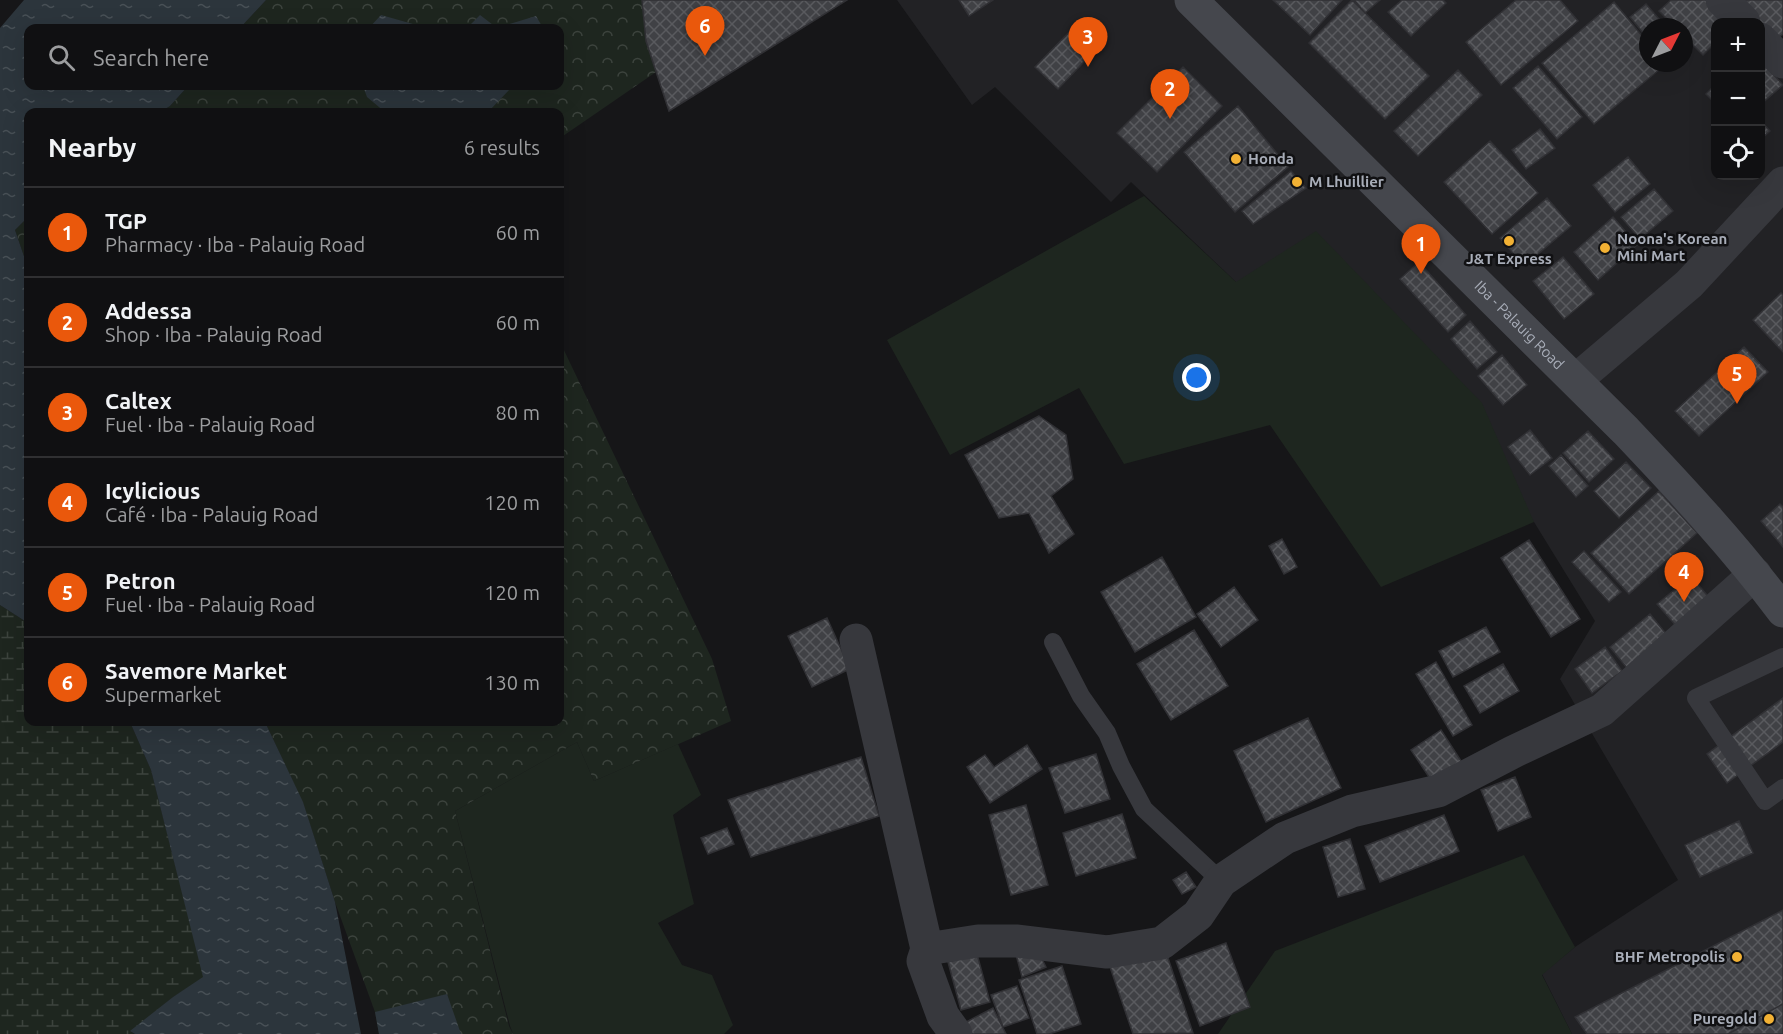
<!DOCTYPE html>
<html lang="en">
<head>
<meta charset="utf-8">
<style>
	:root { --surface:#101012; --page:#1e1e20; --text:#f1f3f6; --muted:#9c9d9f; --line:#303032; --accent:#ea580c }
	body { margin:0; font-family:Ubuntu,sans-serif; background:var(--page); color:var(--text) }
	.controls { position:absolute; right:18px; top:18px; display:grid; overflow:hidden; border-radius:12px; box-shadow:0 6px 24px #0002 }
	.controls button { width:54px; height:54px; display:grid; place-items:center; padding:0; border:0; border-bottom:2px solid var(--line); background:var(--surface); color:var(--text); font:30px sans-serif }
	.compass { position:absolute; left:1639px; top:18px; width:54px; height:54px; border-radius:50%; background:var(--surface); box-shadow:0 6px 24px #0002; rotate:48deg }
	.you { position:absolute; left:1197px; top:378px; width:21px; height:21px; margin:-15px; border:4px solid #fff; border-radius:50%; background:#1a73e8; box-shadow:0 0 0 9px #1a73e833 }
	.badge { display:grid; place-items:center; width:39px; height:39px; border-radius:50%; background:var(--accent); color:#fff; font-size:20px; font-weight:700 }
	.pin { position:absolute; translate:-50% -50px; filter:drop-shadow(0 2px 3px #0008) }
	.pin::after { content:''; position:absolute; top:32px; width:21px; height:18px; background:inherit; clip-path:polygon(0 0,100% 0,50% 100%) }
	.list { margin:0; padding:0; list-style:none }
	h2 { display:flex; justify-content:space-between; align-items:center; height:78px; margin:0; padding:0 24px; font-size:26px }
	h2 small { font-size:20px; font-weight:400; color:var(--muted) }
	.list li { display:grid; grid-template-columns:39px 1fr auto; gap:18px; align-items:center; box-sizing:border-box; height:90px; padding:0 24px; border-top:2px solid var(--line) }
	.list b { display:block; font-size:22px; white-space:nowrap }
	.list p { margin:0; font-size:20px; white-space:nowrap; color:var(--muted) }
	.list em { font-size:20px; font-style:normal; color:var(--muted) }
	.icon { flex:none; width:33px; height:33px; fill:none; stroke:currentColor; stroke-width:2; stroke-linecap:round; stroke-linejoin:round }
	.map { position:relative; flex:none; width:1783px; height:1034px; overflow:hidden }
	.search { position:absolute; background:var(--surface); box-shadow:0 6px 24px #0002; left:24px; top:24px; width:540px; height:66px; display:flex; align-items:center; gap:15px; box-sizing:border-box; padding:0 21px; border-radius:12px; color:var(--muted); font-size:22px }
	.panel { position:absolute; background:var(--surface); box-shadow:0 6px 24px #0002; left:24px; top:108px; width:540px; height:618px; border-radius:12px }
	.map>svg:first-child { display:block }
	.built { fill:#222225; fill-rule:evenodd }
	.green { fill:#1e261f }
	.forest { fill:url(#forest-crowns) }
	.wetland { fill:url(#wetland-marsh) }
	.water { fill:url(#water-ripples) }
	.building { fill:url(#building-cross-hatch); stroke:#303034; stroke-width:1.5 }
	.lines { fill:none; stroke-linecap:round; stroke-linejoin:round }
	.service { stroke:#37383d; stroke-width:18 }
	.minor { stroke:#37383d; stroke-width:33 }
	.tertiary { stroke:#37383d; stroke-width:33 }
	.secondary { stroke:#45474d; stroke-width:33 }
	.poi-dot { fill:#f2b134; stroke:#111113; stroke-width:2 }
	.labels { text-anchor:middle; stroke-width:5; stroke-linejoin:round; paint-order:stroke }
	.poi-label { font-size:15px; font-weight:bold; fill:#a8adb8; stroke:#111113; text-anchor:start }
	.street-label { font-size:15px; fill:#a8adb8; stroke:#111113 }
</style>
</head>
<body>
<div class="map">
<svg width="1783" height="1034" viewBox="0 0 1783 1034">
	<defs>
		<pattern id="forest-crowns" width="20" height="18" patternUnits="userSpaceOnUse" patternTransform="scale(1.5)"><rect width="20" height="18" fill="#1e261f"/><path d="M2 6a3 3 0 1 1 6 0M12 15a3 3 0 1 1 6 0" fill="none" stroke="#3c433d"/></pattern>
		<pattern id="wetland-marsh" width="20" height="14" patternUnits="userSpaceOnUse" patternTransform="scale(1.5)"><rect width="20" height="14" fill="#1e261f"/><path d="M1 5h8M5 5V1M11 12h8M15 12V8" fill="none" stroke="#3c433d"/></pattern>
		<pattern id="water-ripples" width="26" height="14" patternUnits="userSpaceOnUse" patternTransform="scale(1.5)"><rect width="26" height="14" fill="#2c353c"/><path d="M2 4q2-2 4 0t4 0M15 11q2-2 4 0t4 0" fill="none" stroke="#485056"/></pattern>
		<pattern id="building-cross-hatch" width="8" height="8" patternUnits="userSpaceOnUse" patternTransform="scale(1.5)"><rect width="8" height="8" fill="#404145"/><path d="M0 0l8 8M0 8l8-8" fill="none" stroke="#595a5e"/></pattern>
	</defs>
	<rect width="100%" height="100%" fill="#161618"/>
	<!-- built -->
	<path class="built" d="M897 0H1714L1738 22H1716V176H1760L1761 44 1783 66V1034H1572L1542 974 1575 947 1678 880 1560 679 1595 621 1534 522 1236 282 1131 182 1111 202 995 87 972 105ZM1648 27H1684V63H1648Z"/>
	<!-- green -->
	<path class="green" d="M1144 196 1236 282 1316 231 1482 403 1534 522 1381 587 1270 425 1124 464 1079 388 950 455 887 340Z
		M577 742 594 781 678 744 701 795 673 815 694 904 658 923 682 965 712 975 733 1025 724 1034H513L510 1026 455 811Z
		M1524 855 1575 947 1542 975 1572 1034H1218L1275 951Z"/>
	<!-- forest -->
	<path class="forest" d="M266 0H642L646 41 656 72 560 138V112H160L170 106 188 86H560V28H240Z
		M28 217V268L15 230Z
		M560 342 712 659 731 721 594 781 577 742 455 811 509 1026 513 1034H379L375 1012 335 902 303 803 265 722H560Z"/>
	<!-- wetland -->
	<path class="wetland" d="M0 605 28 623V722H130L151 770 204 978 173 997 131 1032 135 1034H0Z"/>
	<!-- water -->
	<path class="water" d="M24 0H266L240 28H28V86H188L170 106 160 112H28V217L15 230 28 268V623L0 605V28Z
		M381 15 427 28H369Z
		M480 15 497 28 536 16 543 28H467Z
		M363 86H513L488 112H385L367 97Z
		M130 722H265L303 802 335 902 361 1034H135L130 1031 173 997 203 977 151 770Z
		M447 994 461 1034H379L375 1012Z"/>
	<!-- building -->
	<path class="building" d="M642 0H847L669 111 646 41Z
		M959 0H993L969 16Z
		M1273 0H1342L1310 35Z
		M1352 0 1429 76 1385 119 1309 43Z
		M1354 0H1380L1365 13Z
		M1402 0H1443L1446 3 1411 36 1388 12Z
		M1516 0H1560L1578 21 1501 85 1466 42Z
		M1671 0H1707L1729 22H1716V42L1703 55 1684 36V27H1675L1659 11Z
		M1737 0H1783V34L1774 42 1760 27V22H1757Z
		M1614 2 1648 43V63L1666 64 1594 124 1542 63Z
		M1646 4 1666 27H1648V39L1630 17Z
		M1079 22 1102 43 1058 89 1035 67Z
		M1760 60 1783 85 1760 105Z
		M1538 66 1582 117 1557 139 1513 88Z
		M1183 67 1222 106 1157 172 1117 133Z
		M1458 70 1482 95 1418 156 1394 131Z
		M1716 84V104L1706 94Z
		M1238 106 1288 167 1235 212 1184 152Z
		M1760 120 1770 131 1760 140Z
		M1540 129 1555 148 1526 169 1512 150Z
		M1490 141 1538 193 1492 234 1444 182Z
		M1628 157 1650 184 1615 212 1593 185Z
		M1291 171 1306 188 1253 224 1242 211Z
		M1654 189 1673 211 1640 239 1621 217Z
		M1547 198 1571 226 1524 266 1500 238Z
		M1613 217 1637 245 1598 280 1574 252Z
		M1563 257 1594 294 1564 319 1533 281Z
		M1419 262 1466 315 1448 332 1400 279Z
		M1781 293 1783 295V352L1753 320Z
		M1470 321 1497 352 1477 369 1451 339Z
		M1744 347 1768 372 1699 436 1675 411Z
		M1502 355 1527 385 1503 405 1478 376Z
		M1039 416 1066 435 1073 479 1051 496 1074 534 1049 553 1029 513 999 518 965 455Z
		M1530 430 1552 458 1530 475 1508 447Z
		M1588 431 1614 459 1589 482 1563 453Z
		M1561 455 1588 486 1576 497 1549 466Z
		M1626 462 1651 488 1619 518 1594 491Z
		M1659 491 1697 533 1629 594 1591 553Z
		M1780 504 1783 507V547L1761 521Z
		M1282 539 1297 567 1284 574 1269 546Z
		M1529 540 1580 619 1551 637 1501 558Z
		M1584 551 1621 592 1609 602 1572 562Z
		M1162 557 1196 617 1135 652 1101 592Z
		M1691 576 1711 600 1678 628 1657 604Z
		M1234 587 1258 620 1221 647 1197 614Z
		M1650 614 1671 640 1631 673 1610 647Z
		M827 618 850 669 812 687 788 636Z
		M1486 627 1500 652 1453 677 1439 651Z
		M1194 630 1228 686 1171 720 1137 664Z
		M1605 647 1622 671 1592 693 1575 669Z
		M1436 662 1472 725 1453 736 1416 674Z
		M1503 664 1519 691 1480 713 1464 686Z
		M1783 698V742L1727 783 1707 754Z
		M1308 718 1341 788 1266 822 1234 751Z
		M1441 730 1463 764 1433 783 1411 750Z
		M1027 745 1042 769 990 803 967 767 985 755 994 767Z
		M1096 754 1110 799 1065 813 1049 768Z
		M861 757 879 816 751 857 728 800Z
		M1515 777 1531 817 1498 831 1481 790Z
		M1026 805 1048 885 1011 895 989 815Z
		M1122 814 1136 858 1076 876 1063 833Z
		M1444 815 1459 851 1380 882 1365 846Z
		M1739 821 1753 853 1700 877 1685 845Z
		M727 828 734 844 708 854 701 838Z
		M1350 839 1365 889 1338 897 1323 847Z
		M1186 872 1196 887 1182 894 1173 880Z
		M1783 910V1004L1728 1034H1587L1575 1017Z
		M1226 943 1250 1007 1200 1026 1176 961Z
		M1037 949 1046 967 1022 977 1015 951Z
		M1165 949 1193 1033 1133 1034 1110 967Z
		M977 954 990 1002 961 1010 948 962Z
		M1062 966 1081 1024 1049 1034H1037L1019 980Z
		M1017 986 1029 1018 1003 1027 991 995Z
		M1783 1004V1034H1728Z
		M993 1008 1006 1034H972L966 1022Z"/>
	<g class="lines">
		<!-- service -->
		<path class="service" d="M1053 642 1081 696 1107 733 1121 766 1144 809 1221 881
			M1783 657 1696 698 1765 801 1783 788"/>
		<!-- minor -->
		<path class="minor" d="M1722 0 1744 22
			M1760 39 1783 62
			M856 640 927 949
			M956 1034 943 1016 923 961 927 949 978 941H1016L1107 952 1162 943 1198 915 1221 881 1285 838 1352 811 1438 791 1513 752 1602 710 1755 574"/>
		<!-- tertiary -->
		<path class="tertiary" d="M1576 380 1689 284 1783 183"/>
		<!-- secondary -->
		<path class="secondary" id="s1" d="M1191 0 1626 431C1681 489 1735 547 1783 611"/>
	</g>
	<!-- markers -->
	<g class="poi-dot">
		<circle cx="1236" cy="159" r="6"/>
		<circle cx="1297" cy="182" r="6"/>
		<circle cx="1509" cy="241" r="6"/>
		<circle cx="1605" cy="248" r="6"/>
		<circle cx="1737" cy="957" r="6"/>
		<circle cx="1769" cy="1019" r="6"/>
	</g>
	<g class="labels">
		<!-- poi labels -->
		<g class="poi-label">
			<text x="1248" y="164">Honda</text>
			<text x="1309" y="187">M Lhuillier</text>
			<text x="1617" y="244">Noona's Korean<tspan x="1617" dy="17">Mini Mart</tspan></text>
			<text x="1509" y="264" text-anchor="middle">J&amp;T Express</text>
			<text x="1725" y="962" text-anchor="end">BHF Metropolis</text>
			<text x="1757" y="1024" text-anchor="end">Puregold</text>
		</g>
		<!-- street labels -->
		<g class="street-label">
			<text dy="5" stroke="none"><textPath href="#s1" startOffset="462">Iba - Palauig Road</textPath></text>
		</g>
	</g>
</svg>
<div class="controls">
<button>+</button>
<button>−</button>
<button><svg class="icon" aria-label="locate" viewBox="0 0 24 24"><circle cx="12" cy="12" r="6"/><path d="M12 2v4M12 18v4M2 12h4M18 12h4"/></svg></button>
</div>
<svg class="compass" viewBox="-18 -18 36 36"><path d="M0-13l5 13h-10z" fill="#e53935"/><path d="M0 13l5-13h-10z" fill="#9c9d9f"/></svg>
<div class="you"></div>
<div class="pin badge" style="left:1421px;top:274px">1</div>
<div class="pin badge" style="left:1170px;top:119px">2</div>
<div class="pin badge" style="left:1088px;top:67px">3</div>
<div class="pin badge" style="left:1684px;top:602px">4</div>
<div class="pin badge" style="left:1737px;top:404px">5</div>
<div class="pin badge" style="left:705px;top:56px">6</div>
<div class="search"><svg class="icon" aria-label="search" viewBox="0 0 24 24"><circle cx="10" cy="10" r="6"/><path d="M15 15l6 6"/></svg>Search here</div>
<section class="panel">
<h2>Nearby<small>6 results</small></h2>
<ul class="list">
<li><span class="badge">1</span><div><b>TGP</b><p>Pharmacy · Iba - Palauig Road</p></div><em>60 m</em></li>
<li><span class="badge">2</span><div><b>Addessa</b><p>Shop · Iba - Palauig Road</p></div><em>60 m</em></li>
<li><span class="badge">3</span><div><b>Caltex</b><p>Fuel · Iba - Palauig Road</p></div><em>80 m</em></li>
<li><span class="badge">4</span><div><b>Icylicious</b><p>Café · Iba - Palauig Road</p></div><em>120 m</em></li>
<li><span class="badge">5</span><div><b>Petron</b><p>Fuel · Iba - Palauig Road</p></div><em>120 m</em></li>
<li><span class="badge">6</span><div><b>Savemore Market</b><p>Supermarket</p></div><em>130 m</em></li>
</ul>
</section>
</div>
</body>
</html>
